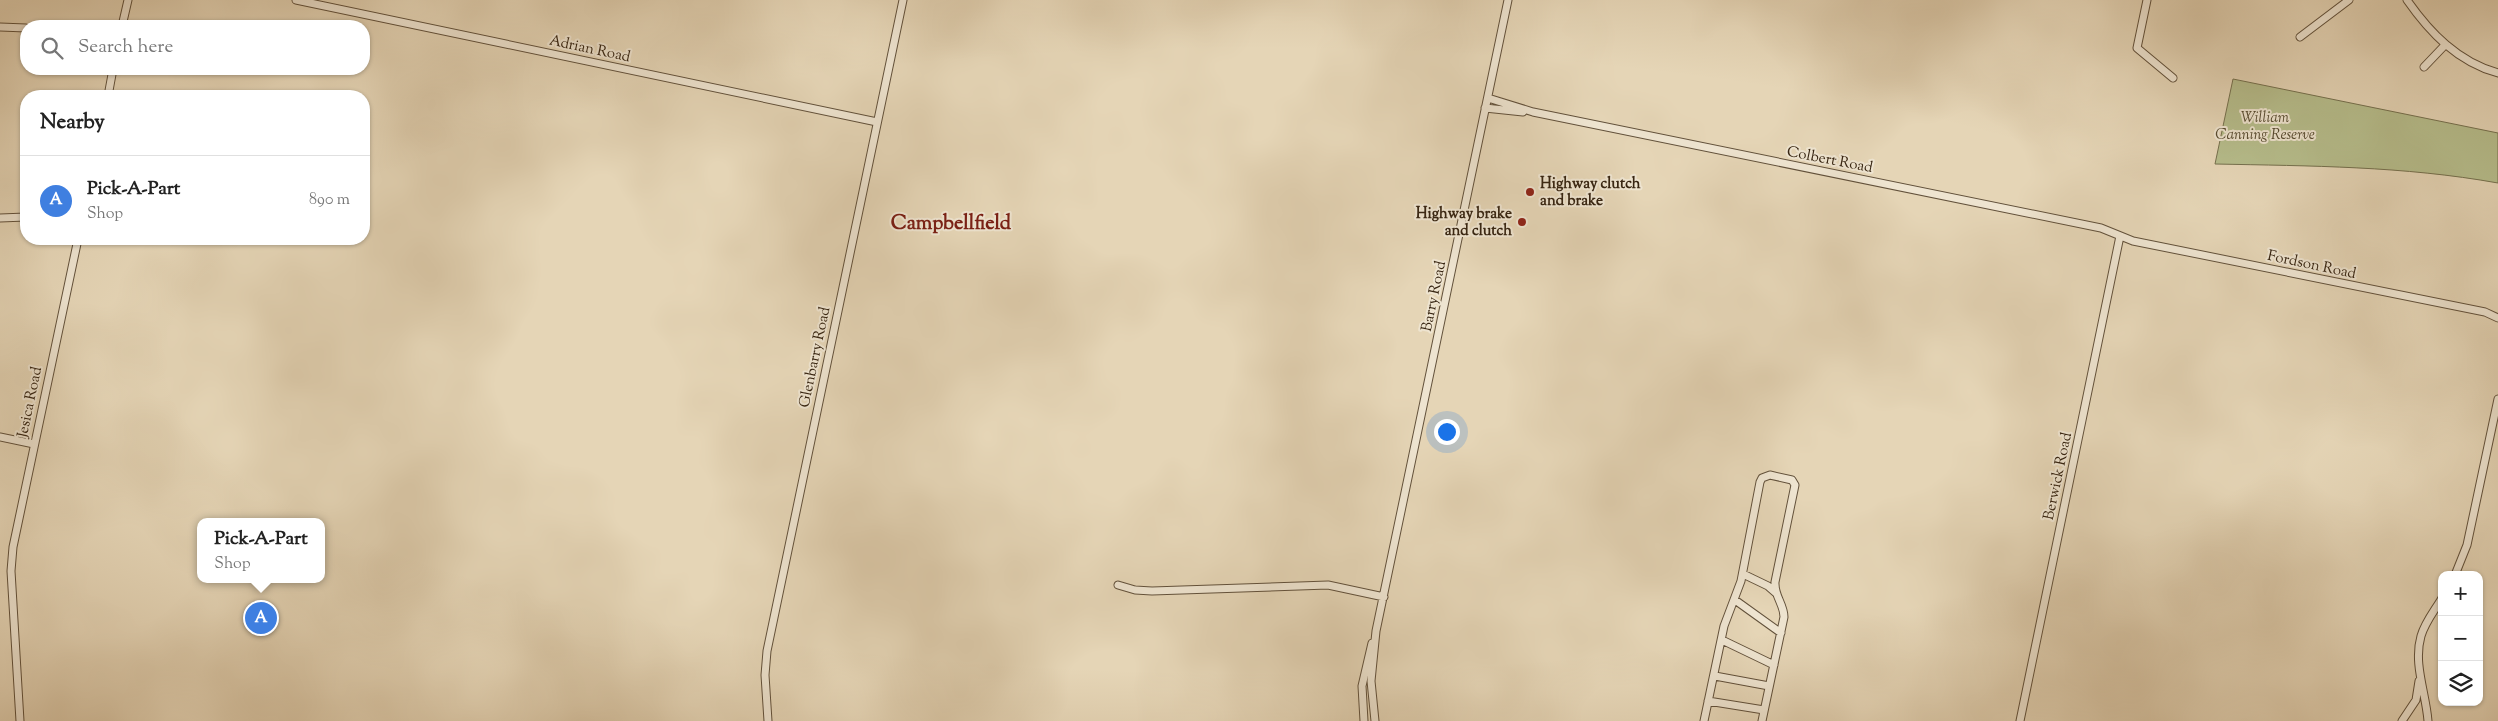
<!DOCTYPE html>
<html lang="en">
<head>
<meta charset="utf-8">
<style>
	:root { --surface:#fff; --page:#f2f2f2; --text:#222; --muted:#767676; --line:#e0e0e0; --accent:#8f2418 }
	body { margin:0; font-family:"Sorts Mill Goudy",serif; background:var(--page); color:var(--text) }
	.controls { position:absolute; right:15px; bottom:15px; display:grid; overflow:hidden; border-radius:10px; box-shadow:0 1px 4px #0004 }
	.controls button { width:45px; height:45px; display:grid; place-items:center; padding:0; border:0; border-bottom:1px solid var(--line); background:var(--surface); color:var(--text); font:25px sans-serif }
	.you { position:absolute; left:1446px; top:431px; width:18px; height:18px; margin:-12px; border:4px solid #fff; border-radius:50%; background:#1a73e8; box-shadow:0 0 0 8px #1a73e833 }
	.badge { display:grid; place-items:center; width:32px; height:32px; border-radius:50%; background:var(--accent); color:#fff; font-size:16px; font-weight:700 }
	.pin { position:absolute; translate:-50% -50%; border:2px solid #fff; box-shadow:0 1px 5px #0006 }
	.popup { position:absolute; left:197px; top:518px; width:128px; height:65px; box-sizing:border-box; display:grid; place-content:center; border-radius:10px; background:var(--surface); filter:drop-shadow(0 1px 4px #0005); font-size:16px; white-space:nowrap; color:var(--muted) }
	.popup b { font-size:19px; color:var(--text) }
	.popup::after { content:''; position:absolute; left:50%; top:100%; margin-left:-10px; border:10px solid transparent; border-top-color:var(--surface) }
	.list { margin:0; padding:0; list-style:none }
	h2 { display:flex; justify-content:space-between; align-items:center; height:65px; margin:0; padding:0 20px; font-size:21px }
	h2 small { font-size:16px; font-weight:400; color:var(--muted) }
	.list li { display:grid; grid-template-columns:32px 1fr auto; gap:15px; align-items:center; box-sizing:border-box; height:90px; padding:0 20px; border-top:1px solid var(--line) }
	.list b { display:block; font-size:19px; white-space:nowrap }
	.list p { margin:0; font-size:16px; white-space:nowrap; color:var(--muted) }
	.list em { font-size:16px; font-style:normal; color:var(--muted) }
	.icon { flex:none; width:28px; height:28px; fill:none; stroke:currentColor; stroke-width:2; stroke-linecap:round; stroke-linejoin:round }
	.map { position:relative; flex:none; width:2498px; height:721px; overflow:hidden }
	.search { position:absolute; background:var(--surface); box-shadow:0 1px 4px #0004; left:20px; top:20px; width:350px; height:55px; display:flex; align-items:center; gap:12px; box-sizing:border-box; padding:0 18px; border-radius:20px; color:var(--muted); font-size:19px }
	.panel { position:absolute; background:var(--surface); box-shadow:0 1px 4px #0004; left:20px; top:90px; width:350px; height:155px; border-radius:20px }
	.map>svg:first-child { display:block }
	.green { fill:#b6bd8c; stroke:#76714f }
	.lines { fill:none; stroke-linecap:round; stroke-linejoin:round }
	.street-casing { stroke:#62513b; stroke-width:9 }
	.street { stroke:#eee4d0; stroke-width:7 }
	.poi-dot { fill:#8f2418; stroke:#eee4d0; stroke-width:2 }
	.labels { text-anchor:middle; stroke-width:4; stroke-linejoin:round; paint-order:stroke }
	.street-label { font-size:15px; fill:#372512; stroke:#eee4d0 }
	.park-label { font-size:15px; font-style:italic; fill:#574b30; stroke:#eee4d0 }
	.poi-label { font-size:15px; font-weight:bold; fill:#372512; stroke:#eee4d0; text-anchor:start }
	.district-label { font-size:20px; font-weight:bold; fill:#7a1f14; stroke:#eee4d0 }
</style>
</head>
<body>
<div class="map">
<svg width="2498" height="721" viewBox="0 0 2498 721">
	<rect width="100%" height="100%" fill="#e5d5b6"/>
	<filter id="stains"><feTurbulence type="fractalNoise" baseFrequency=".004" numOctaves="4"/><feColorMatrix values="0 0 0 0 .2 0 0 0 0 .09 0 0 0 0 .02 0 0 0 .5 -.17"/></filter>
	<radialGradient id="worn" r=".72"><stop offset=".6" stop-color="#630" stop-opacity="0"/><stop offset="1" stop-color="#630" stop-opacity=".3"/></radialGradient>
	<!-- green -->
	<path class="green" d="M2233 79 2498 133V183C2403 166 2311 166 2215 164Z"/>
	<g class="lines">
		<!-- street casing -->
		<g class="street-casing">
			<path id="street" d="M296 0 877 122
				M2147 0 2137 48 2173 78
				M2407 0C2430 33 2458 62 2498 73
				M122 26 128 0
				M0 27 26 28
				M2300 37 2349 0
				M2424 67 2445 45
				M108 96 113 69
				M1488 98 1533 112 2101 228 2133 241 2485 312 2498 318
				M1485 108 1523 112
				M0 218 26 217
				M0 437 34 444
				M1743 574 1768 586 1776 593
				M2455 575 2467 545 2498 399
				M1118 585 1135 590 1152 591 1328 585 1384 597
				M1735 600 1781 633
				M1722 640 1774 665
				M1715 676 1769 686
				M1708 701 1764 710
				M20 721 11 571 13 547 78 239
				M768 721 765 675 767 651 903 0
				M1364 721 1362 686 1372 643
				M1375 721 1371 681 1376 631 1508 0
				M1704 721 1724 626 1741 581 1760 482 1762 478 1770 475 1792 480 1795 485 1775 582C1774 596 1784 604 1784 617L1762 721
				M2020 721 2120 236
				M2402 721 2416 700 2419 681
				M2428 721C2426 693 2413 664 2421 636 2425 622 2435 610 2442 598"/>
		</g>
		<!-- street -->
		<use href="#street" class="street"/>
	</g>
	<!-- markers -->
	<g class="poi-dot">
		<circle cx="1530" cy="192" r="5"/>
		<circle cx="1522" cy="222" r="5"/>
	</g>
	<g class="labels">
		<!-- street labels -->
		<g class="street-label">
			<text transform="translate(590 48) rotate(12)" y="5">Adrian Road</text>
			<text transform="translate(1830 159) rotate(11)" y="5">Colbert Road</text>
			<text transform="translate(2312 264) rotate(12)" y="5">Fordson Road</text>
			<text transform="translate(1433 296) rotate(-78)" y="5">Barry Road</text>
			<text transform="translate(814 357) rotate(-78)" y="5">Glenbarry Road</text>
			<text transform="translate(29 402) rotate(-78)" y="5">Jesica Road</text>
			<text transform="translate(2057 476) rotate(-78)" y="5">Berwick Road</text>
		</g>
		<!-- park labels -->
		<g class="park-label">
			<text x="2265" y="122">William<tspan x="2265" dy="17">Canning Reserve</tspan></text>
		</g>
		<!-- poi labels -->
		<g class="poi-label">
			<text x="1540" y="188">Highway clutch<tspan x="1540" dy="17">and brake</tspan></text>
			<text x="1512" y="218" text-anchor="end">Highway brake<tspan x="1512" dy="17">and clutch</tspan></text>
		</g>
		<!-- district labels -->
		<g class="district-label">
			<text x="951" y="229">Campbellfield</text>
		</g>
	</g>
	<rect width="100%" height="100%" filter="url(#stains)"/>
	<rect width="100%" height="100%" fill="url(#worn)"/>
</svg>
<div class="controls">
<button>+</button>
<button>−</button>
<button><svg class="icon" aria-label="layers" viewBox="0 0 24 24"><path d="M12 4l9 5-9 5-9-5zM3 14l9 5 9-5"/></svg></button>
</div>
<div class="you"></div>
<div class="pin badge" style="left:261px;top:618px;background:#3f7fe0">A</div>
<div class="popup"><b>Pick-A-Part</b>Shop</div>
<div class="search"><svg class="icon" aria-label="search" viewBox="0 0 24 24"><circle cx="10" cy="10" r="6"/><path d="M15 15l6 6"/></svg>Search here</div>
<section class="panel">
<h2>Nearby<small></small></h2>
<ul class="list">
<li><span class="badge" style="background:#3f7fe0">A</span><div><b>Pick-A-Part</b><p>Shop</p></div><em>890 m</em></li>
</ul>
</section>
</div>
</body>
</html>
